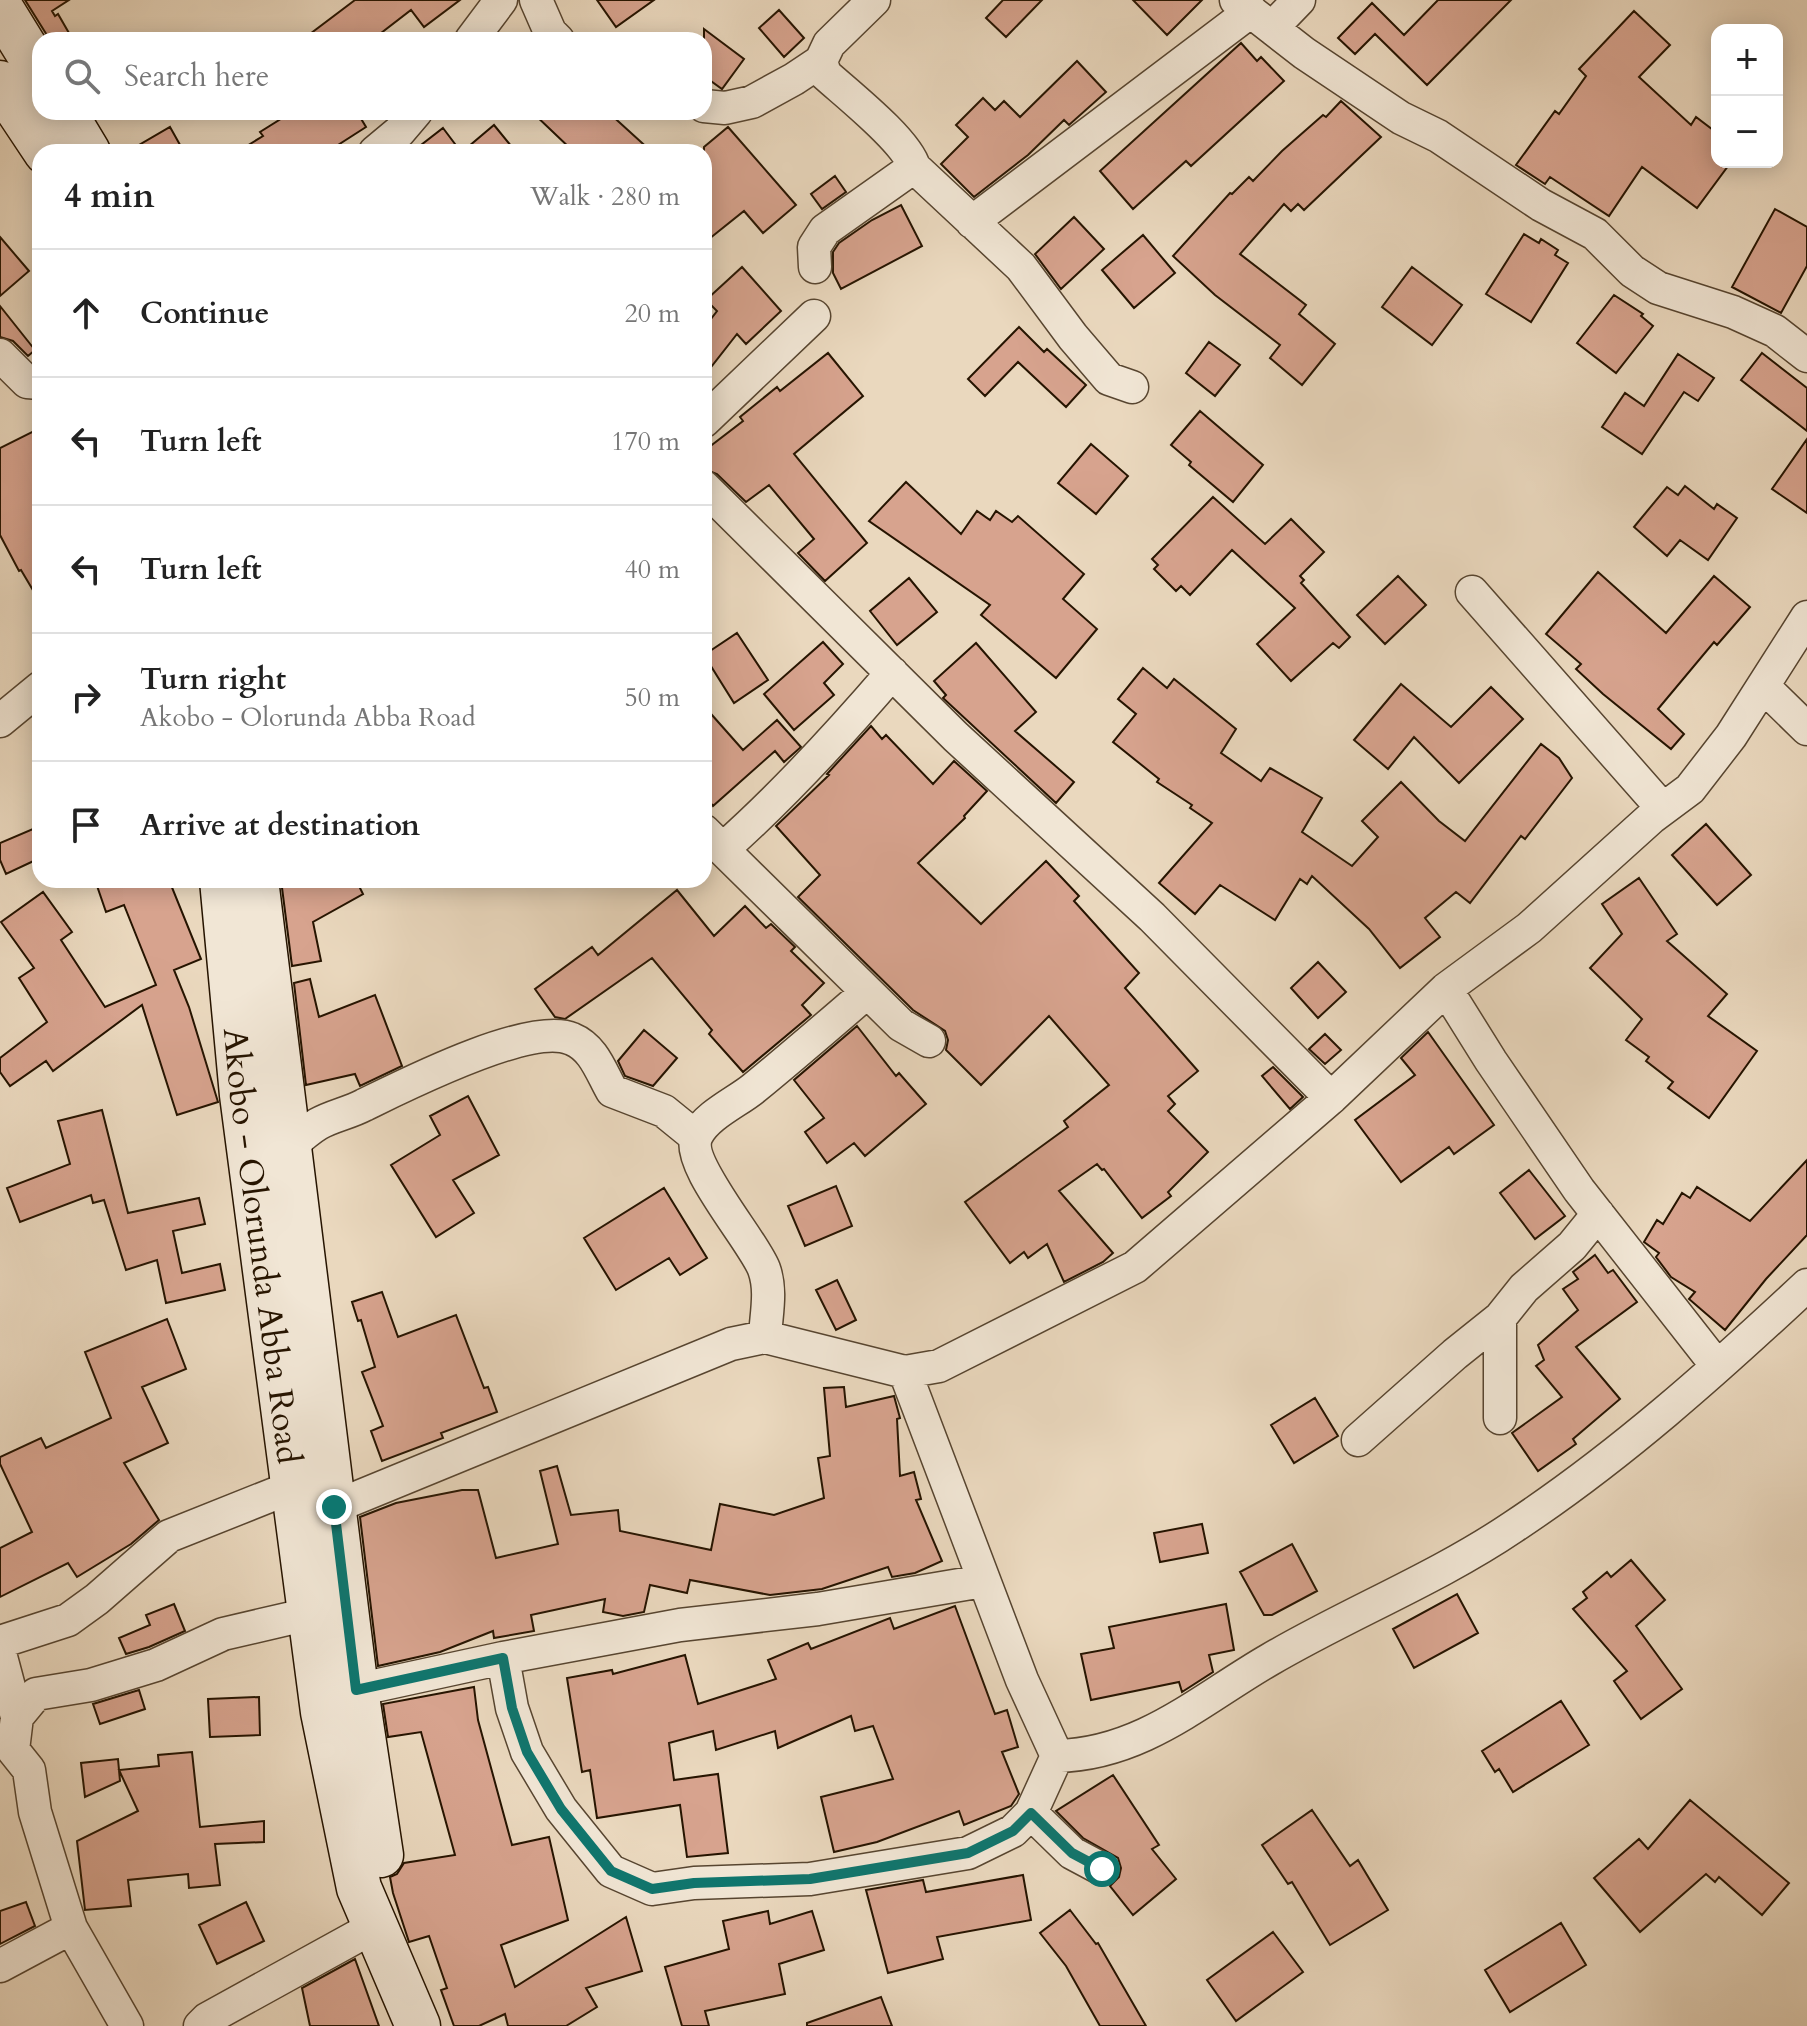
<!DOCTYPE html>
<html lang="en">
<head>
<meta charset="utf-8">
<style>
	:root { --surface:#fff; --page:#f2f2f2; --text:#222; --muted:#767676; --line:#e0e0e0 }
	body { margin:0; font-family:Cardo,serif; background:var(--page); color:var(--text) }
	.controls { position:absolute; right:24px; top:24px; display:grid; overflow:hidden; border-radius:16px; box-shadow:0 4px 20px #0003 }
	.controls button { width:72px; height:72px; display:grid; place-items:center; padding:0; border:0; border-bottom:2px solid var(--line); background:var(--surface); color:var(--text); font:40px sans-serif }
	.stop { position:absolute; width:24px; height:24px; margin:-18px; border:6px solid #0f766e; border-radius:50%; background:#fff }
	.stop.end { background:#0f766e; border-color:#fff; box-shadow:0 2px 8px #0008 }
	.list { margin:0; padding:0; list-style:none }
	h2 { display:flex; justify-content:space-between; align-items:center; height:104px; margin:0; padding:0 32px; font-size:34px }
	h2 small { font-size:26px; font-weight:400; color:var(--muted) }
	.list li { display:grid; grid-template-columns:52px 1fr auto; gap:24px; align-items:center; box-sizing:border-box; height:128px; padding:0 32px; border-top:2px solid var(--line) }
	.list b { display:block; font-size:30px; white-space:nowrap }
	.list p { margin:0; font-size:26px; white-space:nowrap; color:var(--muted) }
	.list em { font-size:26px; font-style:normal; color:var(--muted) }
	.icon { flex:none; width:44px; height:44px; fill:none; stroke:currentColor; stroke-width:2; stroke-linecap:round; stroke-linejoin:round }
	.map { position:relative; flex:none; width:1807px; height:2026px; overflow:hidden }
	.search { position:absolute; background:var(--surface); box-shadow:0 4px 20px #0003; left:32px; top:32px; width:680px; height:88px; display:flex; align-items:center; gap:20px; box-sizing:border-box; padding:0 28px; border-radius:24px; color:var(--muted); font-size:30px }
	.panel { position:absolute; background:var(--surface); box-shadow:0 4px 20px #0003; left:32px; top:144px; width:680px; height:744px; border-radius:24px }
	.map>svg:first-child { display:block }
	.building { fill:#d7a38e; stroke:#261400; stroke-width:2 }
	.lines { fill:none; stroke-linecap:round; stroke-linejoin:round }
	.minor-casing { stroke:#574530; stroke-width:35 }
	.secondary-casing { stroke:#261400; stroke-width:47 }
	.minor { stroke:#f1e6d5; stroke-width:32 }
	.secondary { stroke:#f1e6d5; stroke-width:44 }
	.route { stroke:#0f766e; stroke-width:10 }
	.labels { text-anchor:middle; stroke-width:6; stroke-linejoin:round; paint-order:stroke }
	.street-label { font-size:34px; fill:#261400; stroke:#f1e6d5 }
</style>
</head>
<body>
<div class="map">
<svg width="1807" height="2026" viewBox="0 0 1807 2026">
	<rect width="100%" height="100%" fill="#ead8be"/>
	<filter id="stains"><feTurbulence type="fractalNoise" baseFrequency=".0025" numOctaves="4"/><feColorMatrix values="0 0 0 0 .2 0 0 0 0 .09 0 0 0 0 .02 0 0 0 .5 -.17"/></filter>
	<radialGradient id="worn" r=".72"><stop offset=".6" stop-color="#630" stop-opacity="0"/><stop offset="1" stop-color="#630" stop-opacity=".3"/></radialGradient>
	<!-- building -->
	<path class="building" d="M25 0H69L52 11 55 16 58 14 73 40H50Z
		M355 0H460L424 27 411 10 372 40H302Z
		M597 0H654L616 27Z
		M1003 0H1042L1006 37 986 18Z
		M1133 0H1202L1167 35Z
		M1438 0H1511L1427 85 1375 34 1355 54 1338 38 1372 3 1404 35Z
		M779 10 804 38 784 57 759 28Z
		M1634 11 1670 45 1639 77 1691 125 1696 117 1717 133V162H1731L1697 208 1642 167 1609 216 1550 177 1545 184 1516 165 1555 111 1559 114 1586 76 1579 69Z
		M704 29 744 59 722 89 704 76Z
		M1241 43 1257 61 1261 57 1284 81 1191 166 1186 161 1133 209 1100 171Z
		M1077 61 1106 92 1069 125 1064 120 1028 155 974 197 941 164 968 137 956 125 983 98 995 110 1004 101 1020 117Z
		M1341 101 1381 137 1304 210 1298 204 1291 211 1284 204 1240 254 1306 305 1299 314 1335 344 1302 385 1270 358 1280 345 1215 295 1173 256 1230 193 1232 194 1249 177 1253 181 1282 151 1323 115 1326 117Z
		M292 112H357L366 127 327 152H237L263 136 260 132Z
		M532 112H608L652 152H574Z
		M494 125 516 152H462Z
		M170 127 184 152H127Z
		M728 127 796 205 763 233 744 211 704 243V147Z
		M443 128 461 152H412Z
		M835 176 846 192 822 209 811 194Z
		M901 205 922 246 841 289 833 273V252L839 243 872 220Z
		M1775 209 1807 227V266L1781 313 1732 287Z
		M1074 217 1104 249 1061 289 1035 254Z
		M1524 234 1539 243 1541 239 1558 250 1555 255 1568 263 1531 322 1486 294Z
		M1143 235 1175 273 1134 308 1102 270Z
		M0 237 29 271 0 296Z
		M742 267 781 311 746 344 737 334 704 376V328L717 311 706 300Z
		M1412 267 1462 305 1432 345 1382 307Z
		M1614 295 1643 314 1641 316 1653 326 1616 373 1577 343Z
		M0 306 35 350 28 356 13 341 0 337Z
		M1019 327 1044 352 1047 349 1086 385 1066 407 1018 362 985 396 968 379Z
		M1209 342 1240 365 1215 396 1186 373Z
		M828 353 863 396 794 454 867 543 825 581 798 553 814 539 769 485 746 502 717 474 704 469V451L743 421 740 417 777 387 780 391Z
		M1762 353 1807 388V431L1741 380Z
		M1678 354 1714 378 1698 401 1684 392 1642 454 1602 427 1625 393 1644 406Z
		M1200 411 1263 465 1233 502 1189 465 1191 462 1171 445Z
		M40 428V602L21 570 19 571 0 535V448Z
		M1807 439V513L1772 489Z
		M1091 444 1128 476 1096 514 1058 483Z
		M906 482 961 534 977 511 990 520 996 511 1012 522 1018 516 1084 574 1063 599 1097 629 1056 678 981 615 990 605 869 521Z
		M1685 486 1714 509 1717 504 1737 518 1708 560 1680 540 1667 556 1634 527 1667 487 1678 495Z
		M1213 497 1265 544 1291 519 1324 552 1300 576 1304 580 1301 583 1350 637 1339 648 1333 643 1291 681 1257 644 1295 608 1232 550 1190 595 1181 586 1176 591 1154 569 1158 565 1152 559Z
		M1598 572 1666 633 1714 576 1750 607 1717 645 1714 642 1658 709 1684 734 1671 749 1603 694 1576 669 1581 664 1546 634Z
		M1398 576 1426 605 1385 644 1357 615Z
		M909 578 937 612 897 645 870 611Z
		M737 633 768 680 734 703 704 655Z
		M823 642 843 664 824 683 834 695 794 730 764 694Z
		M976 643 1036 712 1015 731 1074 782 1056 803 943 698 946 695 934 681Z
		M1143 668 1167 688 1174 679 1236 729 1221 753 1261 781 1270 768 1322 798 1302 832 1352 866 1378 837 1362 821 1401 782 1439 821 1465 841 1541 744 1559 758 1572 778 1525 839 1521 836 1470 903 1456 892 1425 918 1440 937 1400 968 1369 929 1312 876 1307 884 1300 879 1275 920 1220 885 1195 914 1159 883 1212 823 1190 808 1192 805 1157 782 1159 779 1113 742 1136 714 1118 699Z
		M1401 684 1451 727 1491 687 1523 719 1459 783 1414 737 1388 769 1354 740Z
		M704 706 743 750 777 720 801 747 784 762 775 751 713 806 704 795Z
		M871 726 882 739 886 735 933 784 954 761 987 791 964 816 965 818 918 863 981 924 1046 861 1079 896 1074 901 1139 973 1125 988 1198 1071 1168 1096 1175 1104 1168 1111 1208 1152 1168 1192 1171 1196 1142 1218 1104 1169 1102 1170 1097 1164 1059 1191 1113 1253 1103 1262 1064 1282 1047 1244 1028 1258 1024 1252 1010 1263 965 1202 1068 1127 1064 1121 1109 1085 1049 1016 981 1085 946 1050 948 1040 945 1031 913 1010 798 897 820 875 776 826 829 775 827 774Z
		M1706 824 1751 875 1717 905 1672 855Z
		M40 826V858L6 874 0 860V843Z
		M1639 878 1677 934 1667 941 1727 994 1708 1016 1757 1051 1709 1118 1668 1088 1673 1082 1646 1061 1649 1057 1626 1040 1642 1019 1590 968 1622 934 1602 904Z
		M95 880H169L201 959 174 970 189 1007 218 1102 177 1115 142 1005 53 1071 46 1061 10 1086 0 1072V1058L47 1022 19 978 34 968 1 922 43 892 72 932 61 940 105 1007 156 985 124 905 106 912Z
		M281 880H356L363 894 313 922 321 961 292 966Z
		M677 890 714 936 745 906 766 928 771 924 795 947 791 951 824 983 802 1005 811 1015 743 1072 709 1034 712 1030 652 958 565 1019 555 1017 535 989 592 947 598 955Z
		M1318 962 1346 992 1318 1018 1291 988Z
		M310 979 319 1017 375 995 402 1066 360 1086 355 1074 306 1085 294 983Z
		M857 1026 896 1076 899 1073 926 1104 865 1156 854 1143 827 1163 805 1132 824 1118 794 1080Z
		M644 1030 677 1058 653 1086 625 1076 618 1061Z
		M1428 1032 1494 1125 1454 1154 1449 1147 1401 1182 1355 1120 1415 1075 1401 1058Z
		M1325 1034 1341 1050 1325 1064 1309 1049Z
		M1273 1067 1303 1097 1290 1109 1262 1076Z
		M468 1096 499 1155 453 1180 474 1213 436 1237 391 1165 440 1135 430 1116Z
		M102 1110 128 1213 199 1198 205 1224 173 1231 182 1273 220 1264 225 1290 166 1303 157 1260 126 1270 104 1200 93 1203 91 1195 20 1222 7 1188 70 1164 58 1121Z
		M1807 1160V1235L1766 1279 1725 1330 1689 1299 1695 1292 1671 1277 1656 1257 1659 1253 1644 1242 1657 1220 1663 1224 1682 1193 1690 1198 1697 1187 1750 1221Z
		M1529 1170 1565 1216 1535 1239 1500 1193Z
		M836 1186 852 1226 805 1246 788 1206Z
		M664 1188 707 1258 680 1275 669 1258 616 1290 584 1238Z
		M1595 1255 1608 1273 1613 1270 1637 1302 1576 1347 1620 1399 1573 1439 1576 1444 1538 1471 1512 1433 1562 1397 1536 1366 1544 1360 1538 1345 1578 1310 1563 1289 1578 1279 1573 1272Z
		M837 1280 856 1320 836 1330 816 1290Z
		M382 1292 398 1337 456 1315 484 1388 488 1387 497 1412 441 1433 443 1438 382 1461 371 1431 383 1426 362 1372 375 1367 361 1320 358 1321 352 1302Z
		M167 1319 186 1369 142 1387 168 1443 124 1463 159 1520 131 1544 77 1577 68 1563 0 1597V1548L32 1532 0 1464V1457L41 1438 46 1448 111 1418 85 1352Z
		M844 1387 846 1407 894 1396 900 1418 897 1419 900 1476 914 1472 921 1499 916 1500 942 1561 915 1573 892 1577 888 1567 822 1589 770 1595 690 1580 687 1593 650 1585 644 1612 623 1616 603 1612 605 1599 531 1615 534 1631 494 1638 493 1631 440 1652 378 1666 360 1517 396 1503 462 1490H478L496 1558 558 1544 540 1471 557 1466 571 1515 618 1510 620 1531 711 1550 720 1504 774 1515 824 1498 818 1458 830 1456 824 1388Z
		M1315 1398 1338 1436 1294 1463 1271 1425Z
		M1202 1524 1208 1553 1160 1562 1154 1533Z
		M1292 1544 1317 1591 1272 1615H1264L1240 1572Z
		M1631 1560 1665 1600 1636 1626 1682 1689 1641 1719 1614 1681 1627 1671 1573 1609 1587 1598 1583 1592 1607 1572 1611 1577Z
		M1457 1594 1478 1633 1414 1668 1393 1629Z
		M174 1604 185 1631 149 1647 126 1654 119 1638 150 1625 146 1615Z
		M1226 1604 1234 1650 1209 1655 1213 1672 1182 1692 1179 1682 1091 1700 1081 1654 1114 1648 1109 1627Z
		M955 1606 995 1714 1007 1710 1018 1747 1002 1752 1019 1794 1011 1806 964 1825 959 1811 877 1842 834 1852 821 1797 893 1779 873 1726 855 1731 851 1716 778 1748 775 1731 716 1750 713 1731 669 1743 674 1780 718 1774 728 1853 687 1857 680 1805 597 1818 590 1770 582 1772 567 1678 612 1670 613 1674 685 1655 698 1704 776 1679 768 1660 808 1643 811 1649 890 1618 894 1629Z
		M474 1687 478 1720 512 1845 549 1837 568 1920 501 1945 515 1987 626 1917 642 1971 586 1988 597 2007 566 2026H508L505 2014 479 2026H454L441 1990 447 1988 429 1936 409 1942 393 1893 390 1877 397 1874 404 1863 455 1855 421 1732 388 1737 383 1704Z
		M139 1690 145 1709 100 1724 93 1704Z
		M259 1697 260 1735 210 1737 208 1699Z
		M1561 1701 1589 1745 1513 1792 1499 1769 1495 1772 1482 1751Z
		M192 1752 200 1827 264 1821V1842L215 1844 220 1885 189 1888 188 1874 128 1880 131 1906 85 1910 77 1841 138 1811 119 1770 159 1766 158 1755Z
		M118 1759 120 1781 85 1797 81 1763Z
		M1113 1775 1159 1845 1152 1849 1176 1879 1133 1915 1110 1886 1119 1877 1121 1868 1118 1858 1083 1838 1056 1811Z
		M1690 1800 1789 1883 1762 1915 1719 1877 1715 1882 1706 1874 1640 1932 1594 1878 1639 1839 1648 1849Z
		M1312 1810 1350 1866 1358 1860 1388 1910 1330 1945 1292 1882 1288 1884 1262 1845Z
		M1023 1875 1031 1920 937 1937 943 1959 888 1973 866 1890 923 1880 926 1892Z
		M26 1902 35 1926 0 1944V1911Z
		M246 1902 264 1941 217 1964 199 1925Z
		M1070 1910 1096 1944 1098 1943 1146 2026H1100L1066 1966 1040 1933Z
		M768 1911 770 1924 812 1911 824 1950 779 1964 785 1994 705 2011 709 2026H682L665 1967 729 1949 723 1921Z
		M1561 1923 1586 1965 1510 2012 1485 1970Z
		M1273 1932 1303 1972 1236 2021 1207 1980Z
		M355 1959 379 2026H310L302 1988Z
		M881 1997 892 2026H807V2023Z"/>
	<g class="lines">
		<!-- minor casing -->
		<g class="minor-casing">
			<path id="minor" d="M536 0 550 32 558 40
				M1236 0 1304 53 1401 118 1438 136 1541 205 1595 234 1632 271 1658 288 1733 312 1775 331 1807 356
				M1272 28 1299 0
				M471 40 501 0
				M821 61 825 74C847 94 907 141 914 167L1021 267 1073 337 1109 379 1132 387
				M704 106 725 108 752 102 794 79 821 61 829 44 874 0
				M375 152 399 132 416 112
				M972 222 1251 11
				M815 267 814 247 825 230 914 167
				M0 355 27 382 40 383
				M704 421 814 316
				M704 487 956 737 1152 917 1331 1098
				M1472 592 1663 809
				M1763 686 1807 729
				M0 721 40 688
				M704 831 901 1025 929 1041
				M723 849C785 794 838 736 892 673
				M1446 989 1491 1061 1579 1190 1717 1366
				M289 1147C298 1139 308 1130 318 1124 332 1116 349 1113 364 1105 405 1085 531 1021 572 1039 594 1048 601 1072 612 1091L664 1111 696 1137
				M765 1337C766 1315 772 1291 764 1269 753 1240 683 1162 697 1135 707 1115 737 1102 754 1088 792 1057 829 1025 866 993
				M1500 1418V1318L1524 1288 1572 1246 1598 1214
				M1358 1440 1455 1354 1500 1318
				M334 1507 731 1344 765 1337 905 1372 939 1366 1135 1267 1331 1098 1446 989 1529 928 1651 818 1690 789 1731 736 1807 617
				M0 1642 68 1620 97 1599 169 1536 292 1487
				M0 1653 17 1717
				M503 1658 512 1708 527 1752 561 1809 611 1871 652 1889 694 1883 810 1879 968 1853 1013 1831 1031 1813 1057 1756 1022 1680 905 1372
				M356 1690 503 1658 680 1625 818 1609 983 1581
				M1057 1756C1142 1754 1200 1700 1269 1660 1349 1613 1436 1579 1513 1527 1619 1457 1715 1371 1807 1285
				M1031 1813 1072 1853 1102 1869
				M0 1966 71 1928
				M127 2026 71 1928 35 1812 29 1770 13 1750 17 1717 36 1694 91 1685 156 1665 223 1634 309 1614
				M200 2026 207 2019 374 1927"/>
		</g>
		<!-- secondary casing -->
		<g class="secondary-casing">
			<g id="secondary">
				<path d="M0 7 40 72"/>
				<path d="M0 83 46 152"/>
				<path d="M64 112 88 152"/>
				<path id="s1" d="M222 880 242 1095 323 1712 359 1888 418 2026"/>
				<path d="M256 880 356 1690 381 1855"/>
			</g>
		</g>
		<!-- minor -->
		<use href="#minor" class="minor"/>
		<!-- secondary -->
		<use href="#secondary" class="secondary"/>
	</g>
	<g class="lines">
		<!-- route -->
		<path class="route" d="M334 1507 356 1690 503 1658 512 1708 527 1752 561 1809 611 1871 652 1889 694 1883 810 1879 968 1853 1013 1831 1031 1813 1072 1853 1102 1869"/>
	</g>
	<g class="labels">
		<!-- street labels -->
		<g class="street-label">
			<text dy="12" stroke="none"><textPath href="#s1" startOffset="368">Akobo - Olorunda Abba Road</textPath></text>
		</g>
	</g>
	<rect width="100%" height="100%" filter="url(#stains)"/>
	<rect width="100%" height="100%" fill="url(#worn)"/>
</svg>
<div class="controls">
<button>+</button>
<button>−</button>
</div>
<div class="stop" style="left:1102px;top:1869px"></div>
<div class="stop end" style="left:334px;top:1507px"></div>
<div class="search"><svg class="icon" aria-label="search" viewBox="0 0 24 24"><circle cx="10" cy="10" r="6"/><path d="M15 15l6 6"/></svg>Search here</div>
<section class="panel">
<h2>4 min<small>Walk · 280 m</small></h2>
<ul class="list">
<li><svg class="icon" aria-label="ahead" viewBox="0 0 24 24"><path d="M12 20V5M6 11l6-6 6 6"/></svg><div><b>Continue</b></div><em>20 m</em></li>
<li><svg class="icon" aria-label="left" viewBox="0 0 24 24"><path d="M17 20v-9H6M10 6l-5 5 5 5"/></svg><div><b>Turn left</b></div><em>170 m</em></li>
<li><svg class="icon" aria-label="left" viewBox="0 0 24 24"><path d="M17 20v-9H6M10 6l-5 5 5 5"/></svg><div><b>Turn left</b></div><em>40 m</em></li>
<li><svg class="icon" aria-label="right" viewBox="0 0 24 24"><path d="M7 20v-9h11M14 6l5 5-5 5"/></svg><div><b>Turn right</b><p>Akobo - Olorunda Abba Road</p></div><em>50 m</em></li>
<li><svg class="icon" aria-label="arrive" viewBox="0 0 24 24"><path d="M6 21V4h12l-3 4 3 4H6"/></svg><div><b>Arrive at destination</b></div></li>
</ul>
</section>
</div>
</body>
</html>
